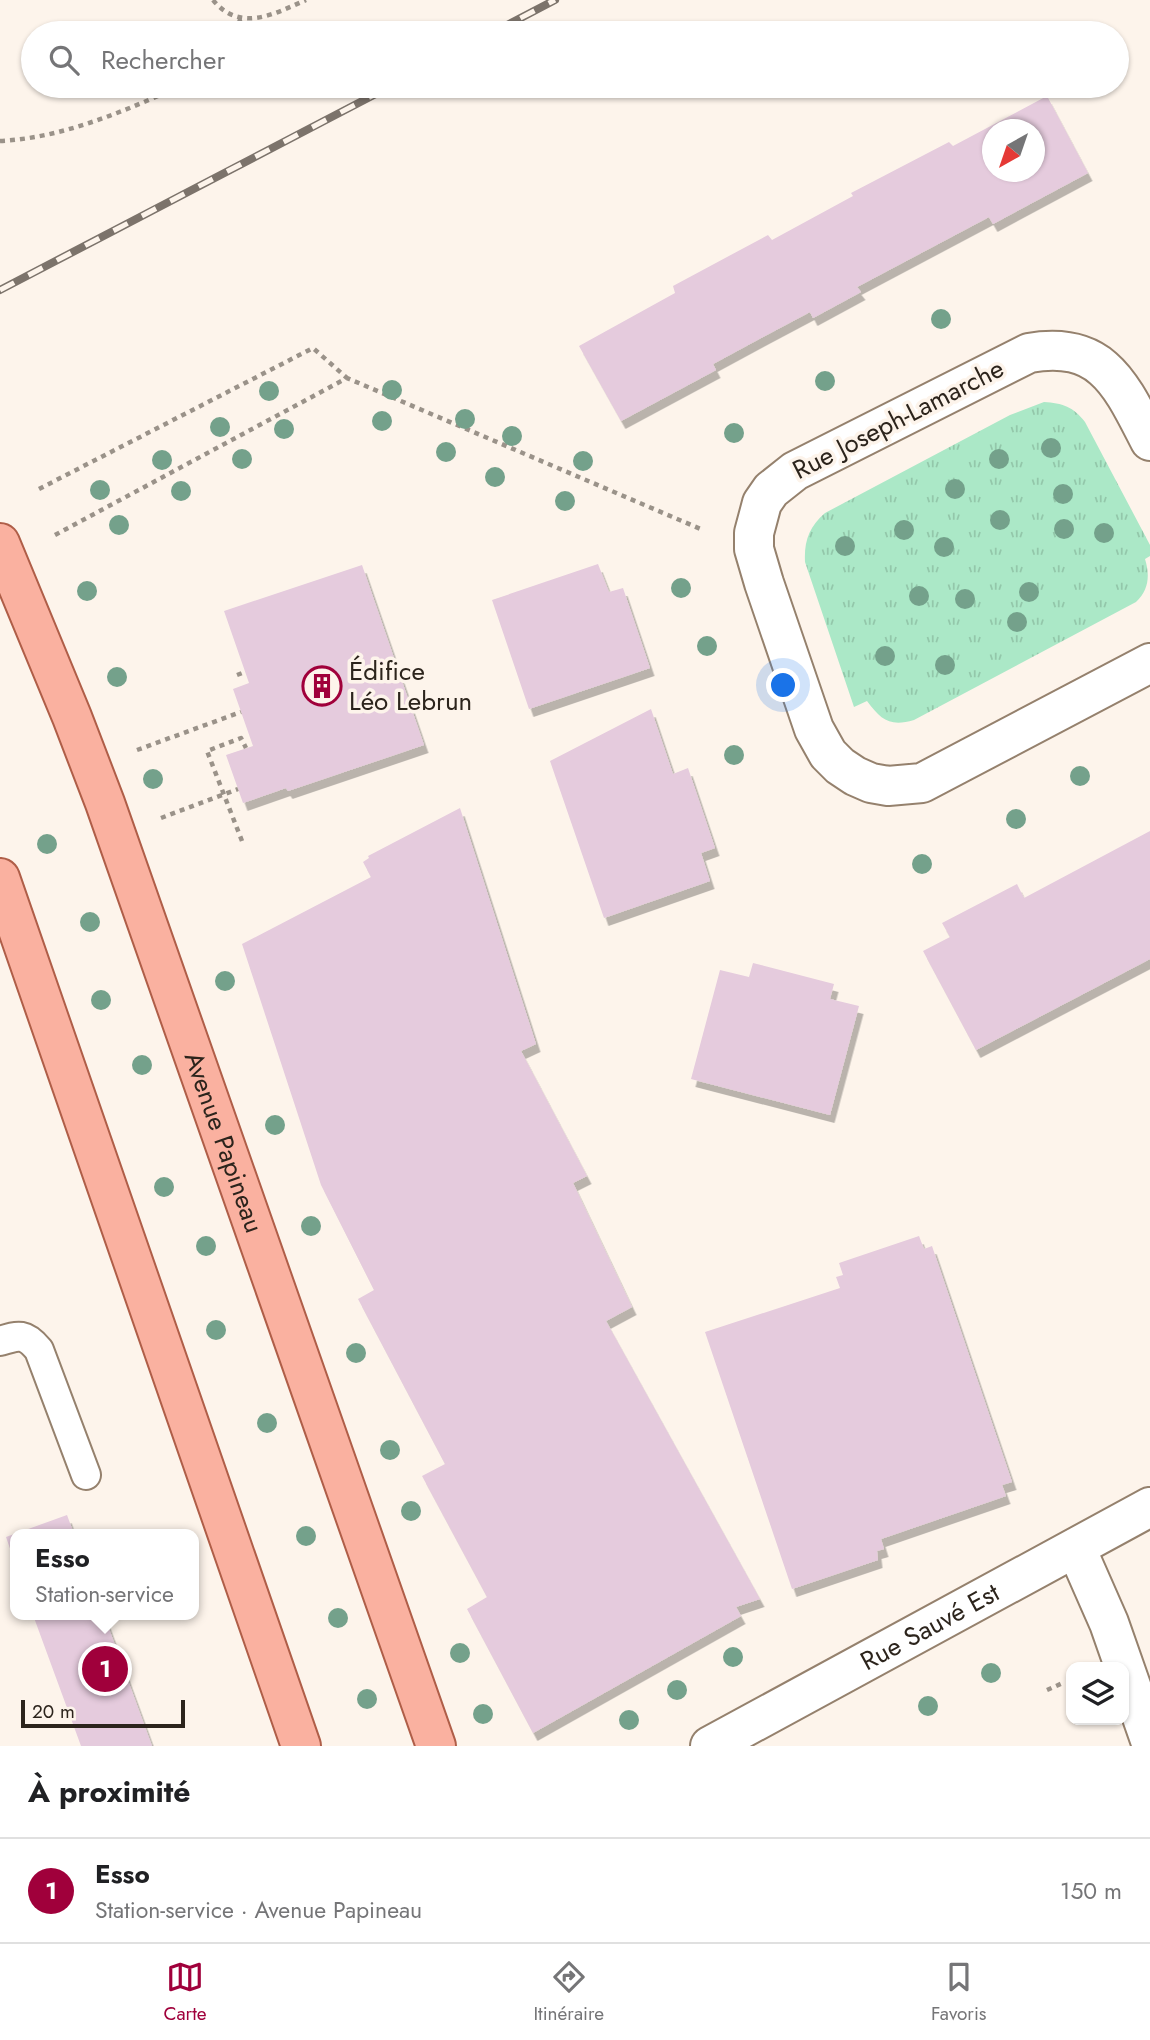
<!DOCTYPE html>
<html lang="fr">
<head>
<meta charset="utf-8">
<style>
	:root { --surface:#fff; --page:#f6f6f6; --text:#202124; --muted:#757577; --line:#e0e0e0; --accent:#a0003b }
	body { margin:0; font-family:Jost,sans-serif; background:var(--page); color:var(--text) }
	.controls { position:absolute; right:21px; bottom:21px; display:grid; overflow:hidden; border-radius:14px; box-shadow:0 2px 5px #0004 }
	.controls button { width:63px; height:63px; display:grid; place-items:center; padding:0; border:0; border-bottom:2px solid var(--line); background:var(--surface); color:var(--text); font:35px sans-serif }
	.compass { position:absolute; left:982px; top:119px; width:63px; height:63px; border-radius:50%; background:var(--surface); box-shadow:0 2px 5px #0004; rotate:220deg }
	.scale { position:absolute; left:21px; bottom:18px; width:164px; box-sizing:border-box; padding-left:7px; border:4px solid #2c241c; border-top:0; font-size:19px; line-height:24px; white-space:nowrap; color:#2c241c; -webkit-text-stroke:5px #fdf4eb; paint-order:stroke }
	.you { position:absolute; left:784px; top:686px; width:24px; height:24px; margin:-18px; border:5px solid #fff; border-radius:50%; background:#1a73e8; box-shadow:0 0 0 10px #1a73e833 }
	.badge { display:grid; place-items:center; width:46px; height:46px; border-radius:50%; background:var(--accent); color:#fff; font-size:23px; font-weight:700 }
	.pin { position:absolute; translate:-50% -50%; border:4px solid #fff; box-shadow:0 2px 7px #0006 }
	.popup { position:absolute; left:10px; top:1529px; width:189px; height:91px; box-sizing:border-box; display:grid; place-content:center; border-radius:14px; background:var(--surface); filter:drop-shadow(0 2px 5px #0005); font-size:23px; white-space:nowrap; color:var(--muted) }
	.popup b { font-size:26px; color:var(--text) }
	.popup::after { content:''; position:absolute; left:50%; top:100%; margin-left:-14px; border:14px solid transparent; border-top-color:var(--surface) }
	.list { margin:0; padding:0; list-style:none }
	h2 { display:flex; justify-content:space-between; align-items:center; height:91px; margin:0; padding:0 28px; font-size:30px }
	h2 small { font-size:23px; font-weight:400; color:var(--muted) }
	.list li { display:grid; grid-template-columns:46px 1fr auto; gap:21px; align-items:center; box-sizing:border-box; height:105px; padding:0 28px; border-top:2px solid var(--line) }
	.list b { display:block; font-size:26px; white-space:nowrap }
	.list p { margin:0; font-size:23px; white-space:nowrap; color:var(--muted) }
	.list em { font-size:23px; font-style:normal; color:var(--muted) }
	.icon { flex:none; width:38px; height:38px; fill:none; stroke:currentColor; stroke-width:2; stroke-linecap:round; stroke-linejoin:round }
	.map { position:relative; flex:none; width:1150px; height:1746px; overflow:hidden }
	.search { position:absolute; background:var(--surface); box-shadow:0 2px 5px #0004; left:21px; right:21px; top:21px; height:77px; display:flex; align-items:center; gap:18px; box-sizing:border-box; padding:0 24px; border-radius:38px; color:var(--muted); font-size:26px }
	.sheet { height:196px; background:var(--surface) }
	nav { display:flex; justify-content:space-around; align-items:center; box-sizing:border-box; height:98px; border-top:2px solid var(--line); background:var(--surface); font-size:19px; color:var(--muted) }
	nav a { display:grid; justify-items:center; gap:4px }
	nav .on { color:var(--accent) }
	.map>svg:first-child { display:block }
	.grass { fill:url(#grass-tufts) }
	.building { fill:#e5cbdd; fill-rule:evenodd; filter:url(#shadow) }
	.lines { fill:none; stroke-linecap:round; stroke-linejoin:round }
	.lane-casing { stroke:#95816d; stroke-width:32 }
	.street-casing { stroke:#95816d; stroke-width:42 }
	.secondary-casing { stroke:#95816d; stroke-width:42 }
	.primary-casing { stroke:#af5e48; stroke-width:42 }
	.path { stroke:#9a9289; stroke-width:4.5; stroke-dasharray:5 5; stroke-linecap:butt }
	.lane { stroke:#fff; stroke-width:28 }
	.street { stroke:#fff; stroke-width:38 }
	.secondary { stroke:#fff; stroke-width:38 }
	.primary { stroke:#fab1a0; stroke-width:38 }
	.rail-casing { stroke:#7c736b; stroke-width:8 }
	.rail { stroke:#fdf4eb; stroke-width:5; stroke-dasharray:16; stroke-linecap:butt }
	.tree { fill:#74a18b }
	.labels { text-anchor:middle; stroke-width:7; stroke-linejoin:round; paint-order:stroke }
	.street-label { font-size:26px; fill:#2c241c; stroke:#fdf4eb }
	.poi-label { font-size:26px; fill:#2c241c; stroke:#fdf4eb; text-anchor:start }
</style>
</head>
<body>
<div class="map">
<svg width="1150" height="1746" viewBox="0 0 1150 1746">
	<defs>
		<pattern id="grass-tufts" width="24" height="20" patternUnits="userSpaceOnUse" patternTransform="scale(1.75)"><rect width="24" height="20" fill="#abe8c7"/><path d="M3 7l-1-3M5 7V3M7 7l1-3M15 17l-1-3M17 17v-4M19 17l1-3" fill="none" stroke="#93c7aa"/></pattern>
		<filter id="shadow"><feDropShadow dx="4.5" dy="8" stdDeviation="0" flood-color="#0004"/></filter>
	</defs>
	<rect width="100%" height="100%" fill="#fdf4eb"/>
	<!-- grass -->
	<path class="grass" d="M1044 402C1062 403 1074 407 1085 422L1150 545V556L1145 559C1150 575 1149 590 1136 602L914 720C890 727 881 720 867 701L854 707 805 562C804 541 809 527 825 513L1010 415Z"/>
	<!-- building -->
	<path class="building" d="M1047 96 1088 173 993 224 989 217 857 287 861 292 813 318 810 312 761 338 713 364 716 370 621 421 579 346 675 293 673 286 768 235 772 240 853 196 851 193 949 142 953 146ZM992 130H1034V172H992Z
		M598 564 609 592 623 588 650 668 529 709 492 600Z
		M362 565 424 745 288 791 286 788 243 803 226 755 253 746 233 689 249 683 224 611Z
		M651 709 673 774 688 768 715 848 701 853 710 881 604 918 550 761Z
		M460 808 536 1044 521 1051 587 1176 573 1183 632 1307 606 1321 760 1599 736 1607 741 1616 533 1733 467 1609 487 1597 422 1476 445 1464 358 1299 374 1290 321 1185 242 944 371 877 363 862 369 858 368 856Z
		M1150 831V959L976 1050 923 951 950 937 942 923 1017 884 1024 898Z
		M753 963 834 984 830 999 859 1006 830 1115 691 1079 720 970 749 977Z
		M919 1236 924 1249 932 1246 1012 1482 1002 1485 1006 1496 881 1539 884 1549 877 1551 878 1560 792 1589 705 1332 840 1288 836 1277 843 1275 839 1263Z
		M67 1515 74 1534H16V1566L6 1537Z
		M33 1615H104L152 1746H81Z"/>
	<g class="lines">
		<!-- lane casing -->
		<g class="lane-casing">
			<path id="lane" d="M0 1341C19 1335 25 1333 39 1350L86 1475"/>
		</g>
		<!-- street casing -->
		<g class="street-casing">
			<path id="street" d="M1150 441C1121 385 1103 340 1029 353L795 471 771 490 762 503 754 533V549L764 583 814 729 828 754 840 766 855 776 871 783 888 786 922 783 1150 663
				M1076 1548 1109 1623 1150 1740"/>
		</g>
		<!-- secondary casing -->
		<g class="secondary-casing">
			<g id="secondary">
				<path id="s1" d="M710 1746 1150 1507"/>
			</g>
		</g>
		<!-- primary casing -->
		<g class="primary-casing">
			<g id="primary">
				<path id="s2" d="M0 543 72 717 105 803 436 1746"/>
				<path d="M0 878 301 1746"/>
			</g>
		</g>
		<!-- path -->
		<path class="path" d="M213 0C240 33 274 14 306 0
			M234 33 241 18
			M0 141C63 138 124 111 181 86
			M39 489 313 348 347 378
			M55 535 347 378 703 530
			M237 675 245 672
			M137 750 241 712
			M161 818 238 789
			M242 841 207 751 241 738 246 748
			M1047 1690 1065 1682"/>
		<!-- lane -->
		<use href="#lane" class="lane"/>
		<!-- street -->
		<use href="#street" class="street"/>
		<!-- secondary -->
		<use href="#secondary" class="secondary"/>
		<!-- primary -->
		<use href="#primary" class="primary"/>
		<!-- rail casing -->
		<g class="rail-casing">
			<path id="rail" d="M492 33 555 0
				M0 290 391 86"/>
		</g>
		<!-- rail -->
		<use href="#rail" class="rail"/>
	</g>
	<!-- trees -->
	<g class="tree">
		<circle cx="941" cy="319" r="10"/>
		<circle cx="825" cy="381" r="10"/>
		<circle cx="392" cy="390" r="10"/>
		<circle cx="269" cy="391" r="10"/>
		<circle cx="465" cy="419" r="10"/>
		<circle cx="382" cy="421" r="10"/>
		<circle cx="220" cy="427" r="10"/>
		<circle cx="284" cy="429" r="10"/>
		<circle cx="734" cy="433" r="10"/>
		<circle cx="512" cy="436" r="10"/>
		<circle cx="1051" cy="448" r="10"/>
		<circle cx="446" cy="452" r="10"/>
		<circle cx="242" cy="459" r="10"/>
		<circle cx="999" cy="459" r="10"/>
		<circle cx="162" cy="460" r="10"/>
		<circle cx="583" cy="461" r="10"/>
		<circle cx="495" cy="477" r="10"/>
		<circle cx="955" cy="489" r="10"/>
		<circle cx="100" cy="490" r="10"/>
		<circle cx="181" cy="491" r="10"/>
		<circle cx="1063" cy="494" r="10"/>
		<circle cx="565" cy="501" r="10"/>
		<circle cx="1000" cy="520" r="10"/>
		<circle cx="119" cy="525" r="10"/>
		<circle cx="1064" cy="529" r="10"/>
		<circle cx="904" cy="530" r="10"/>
		<circle cx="1104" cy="533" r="10"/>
		<circle cx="845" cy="546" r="10"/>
		<circle cx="944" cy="547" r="10"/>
		<circle cx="681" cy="588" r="10"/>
		<circle cx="87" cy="591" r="10"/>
		<circle cx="1029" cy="592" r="10"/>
		<circle cx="919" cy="596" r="10"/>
		<circle cx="965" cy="599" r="10"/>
		<circle cx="1017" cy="622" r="10"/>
		<circle cx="707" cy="646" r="10"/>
		<circle cx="885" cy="656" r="10"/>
		<circle cx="945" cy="665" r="10"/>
		<circle cx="117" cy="677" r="10"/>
		<circle cx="734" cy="755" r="10"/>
		<circle cx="1080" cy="776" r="10"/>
		<circle cx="153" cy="779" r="10"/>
		<circle cx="1016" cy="819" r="10"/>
		<circle cx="47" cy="844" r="10"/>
		<circle cx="922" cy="864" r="10"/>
		<circle cx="90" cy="922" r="10"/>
		<circle cx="225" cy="981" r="10"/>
		<circle cx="101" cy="1000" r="10"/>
		<circle cx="142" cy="1065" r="10"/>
		<circle cx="275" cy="1125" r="10"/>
		<circle cx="164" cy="1187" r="10"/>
		<circle cx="311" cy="1226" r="10"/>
		<circle cx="206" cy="1246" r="10"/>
		<circle cx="216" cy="1330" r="10"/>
		<circle cx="356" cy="1353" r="10"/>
		<circle cx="267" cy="1423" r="10"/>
		<circle cx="390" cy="1450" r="10"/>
		<circle cx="411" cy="1511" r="10"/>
		<circle cx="306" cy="1536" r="10"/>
		<circle cx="338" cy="1618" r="10"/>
		<circle cx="460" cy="1653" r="10"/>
		<circle cx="733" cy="1657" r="10"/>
		<circle cx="991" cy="1673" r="10"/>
		<circle cx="677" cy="1690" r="10"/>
		<circle cx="367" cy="1699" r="10"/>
		<circle cx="928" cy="1706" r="10"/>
		<circle cx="483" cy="1714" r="10"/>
		<circle cx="629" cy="1720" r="10"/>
	</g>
	<!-- icons -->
	<defs>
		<g id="building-ring" transform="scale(2.0125)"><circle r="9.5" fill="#fdf4eb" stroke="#a0003b" stroke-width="1.5"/><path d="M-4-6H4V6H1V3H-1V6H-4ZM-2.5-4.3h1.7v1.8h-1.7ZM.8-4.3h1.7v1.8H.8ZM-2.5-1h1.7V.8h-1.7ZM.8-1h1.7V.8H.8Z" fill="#a0003b"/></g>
	</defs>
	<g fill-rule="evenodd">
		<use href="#building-ring" x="322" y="686"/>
	</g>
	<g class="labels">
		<!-- street labels -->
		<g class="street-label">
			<text transform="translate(898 419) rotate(-27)" y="9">Rue Joseph-Lamarche</text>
			<text dy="9" stroke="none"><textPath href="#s2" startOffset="640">Avenue Papineau</textPath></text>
			<text dy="9" stroke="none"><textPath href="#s1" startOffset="250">Rue Sauvé Est</textPath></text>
		</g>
		<!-- poi labels -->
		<g class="poi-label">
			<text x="349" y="680">Édifice<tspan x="349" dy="30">Léo Lebrun</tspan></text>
		</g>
	</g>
</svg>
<div class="controls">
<button><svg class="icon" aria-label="layers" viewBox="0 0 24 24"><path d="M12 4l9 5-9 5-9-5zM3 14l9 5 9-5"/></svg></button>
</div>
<svg class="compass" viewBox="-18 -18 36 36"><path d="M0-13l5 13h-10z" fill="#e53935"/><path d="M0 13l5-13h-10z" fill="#757577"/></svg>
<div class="scale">20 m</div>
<div class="you"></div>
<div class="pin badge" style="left:105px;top:1669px">1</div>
<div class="popup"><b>Esso</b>Station-service</div>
<div class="search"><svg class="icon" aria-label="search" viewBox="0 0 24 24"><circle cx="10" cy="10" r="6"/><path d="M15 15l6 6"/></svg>Rechercher</div>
</div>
<section class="sheet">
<h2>À proximité<small></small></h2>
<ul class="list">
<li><span class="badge">1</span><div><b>Esso</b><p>Station-service · Avenue Papineau</p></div><em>150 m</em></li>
</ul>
</section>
<nav>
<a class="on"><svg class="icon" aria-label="map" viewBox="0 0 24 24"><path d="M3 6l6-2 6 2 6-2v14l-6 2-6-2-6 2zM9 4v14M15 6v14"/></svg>Carte</a>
<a><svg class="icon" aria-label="directions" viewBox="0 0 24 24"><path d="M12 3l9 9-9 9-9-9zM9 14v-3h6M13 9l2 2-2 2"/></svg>Itinéraire</a>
<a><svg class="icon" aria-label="saved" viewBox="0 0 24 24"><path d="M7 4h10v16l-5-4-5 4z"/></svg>Favoris</a>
</nav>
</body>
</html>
